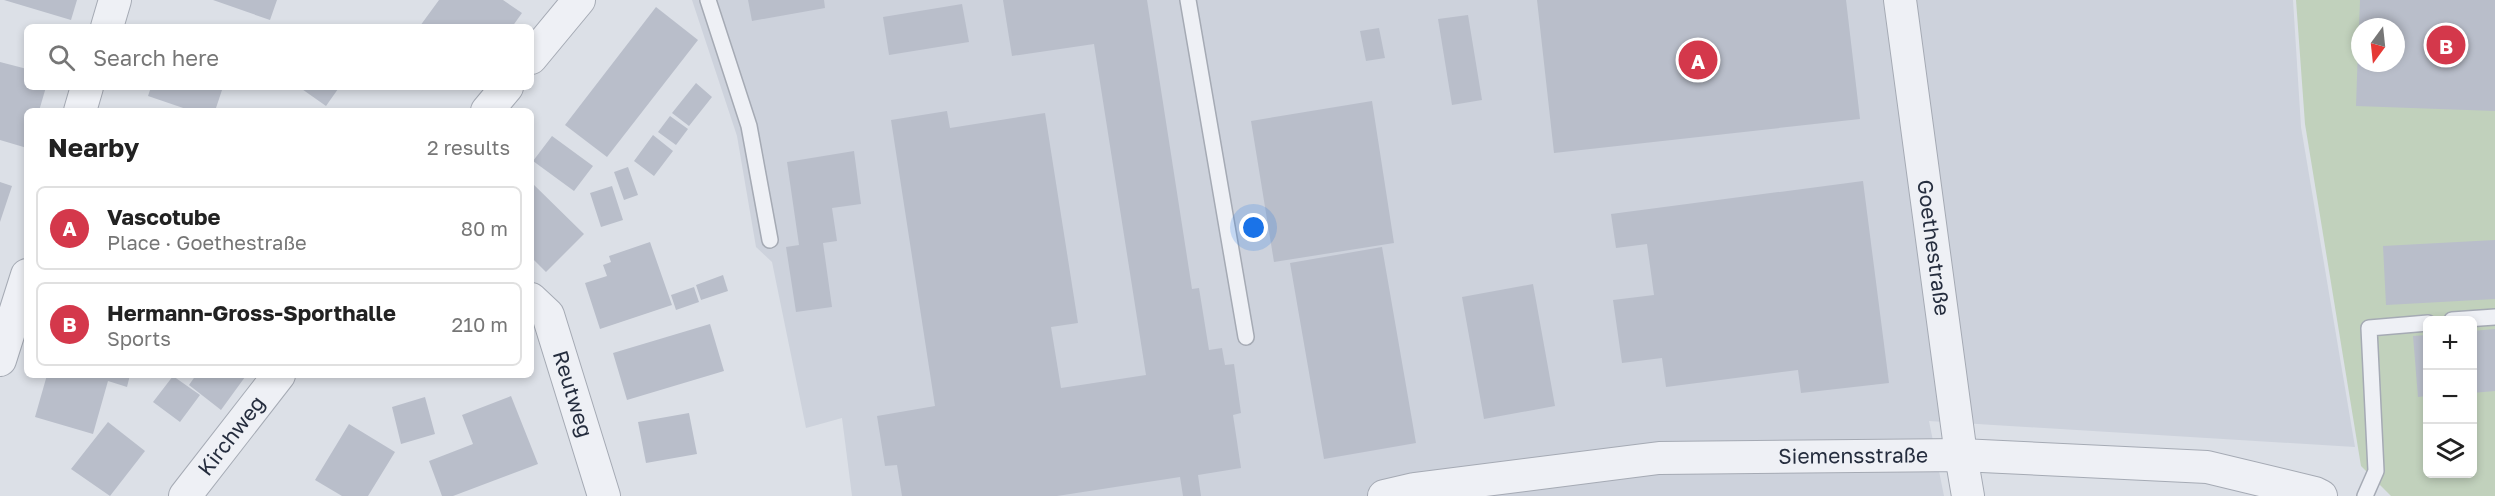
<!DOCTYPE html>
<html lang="en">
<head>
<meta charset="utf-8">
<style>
	:root { --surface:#fff; --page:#f6f6f6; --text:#222; --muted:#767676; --line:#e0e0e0; --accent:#d4384b }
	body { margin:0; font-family:"Golos Text",sans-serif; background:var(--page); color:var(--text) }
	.controls { position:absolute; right:18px; bottom:18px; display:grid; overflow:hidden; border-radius:9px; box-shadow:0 3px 9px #0003 }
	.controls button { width:54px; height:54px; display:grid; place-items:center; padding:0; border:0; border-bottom:2px solid var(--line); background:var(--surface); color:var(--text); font:30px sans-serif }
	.compass { position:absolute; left:2351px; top:18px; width:54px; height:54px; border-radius:50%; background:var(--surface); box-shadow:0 3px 9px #0003; rotate:195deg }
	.you { position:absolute; left:1254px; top:228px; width:21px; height:21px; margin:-15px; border:4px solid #fff; border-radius:50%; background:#1a73e8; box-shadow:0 0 0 9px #1a73e833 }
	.badge { display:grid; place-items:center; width:39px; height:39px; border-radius:50%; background:var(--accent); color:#fff; font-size:20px; font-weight:700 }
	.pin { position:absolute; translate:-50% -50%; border:3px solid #fff; box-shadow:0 2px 6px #0006 }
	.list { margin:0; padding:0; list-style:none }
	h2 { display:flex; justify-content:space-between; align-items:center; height:78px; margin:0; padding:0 24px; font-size:26px }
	h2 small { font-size:20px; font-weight:400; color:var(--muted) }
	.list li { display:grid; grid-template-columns:39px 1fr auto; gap:18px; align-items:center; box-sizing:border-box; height:84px; margin:0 12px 12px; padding:0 12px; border:2px solid var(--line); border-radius:9px }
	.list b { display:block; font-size:22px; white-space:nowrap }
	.list p { margin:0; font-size:20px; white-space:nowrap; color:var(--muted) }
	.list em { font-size:20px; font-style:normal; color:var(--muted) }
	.icon { flex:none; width:33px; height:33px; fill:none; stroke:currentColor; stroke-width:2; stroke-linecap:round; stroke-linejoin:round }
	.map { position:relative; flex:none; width:2495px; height:496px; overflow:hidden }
	.search { position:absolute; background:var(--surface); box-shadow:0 3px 9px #0003; left:24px; top:24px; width:510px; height:66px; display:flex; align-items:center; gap:15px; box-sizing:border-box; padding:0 21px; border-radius:9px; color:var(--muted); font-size:22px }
	.panel { position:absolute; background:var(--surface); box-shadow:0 3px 9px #0003; left:24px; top:108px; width:510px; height:270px; border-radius:9px }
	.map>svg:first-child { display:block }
	.built { fill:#cdd2dc }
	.green { fill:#c1d1bc; fill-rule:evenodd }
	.building { fill:#b9beca }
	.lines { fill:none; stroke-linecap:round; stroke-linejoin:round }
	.lane-casing { stroke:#a5aab4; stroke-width:18 }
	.street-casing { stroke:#a5aab4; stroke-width:34 }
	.lane { stroke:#eef0f5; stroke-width:15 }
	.street { stroke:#eef0f5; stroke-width:32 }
	.labels { text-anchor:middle; stroke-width:4.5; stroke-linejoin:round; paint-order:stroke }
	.street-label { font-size:21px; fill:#252d3e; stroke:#ebeff5 }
</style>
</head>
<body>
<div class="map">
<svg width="2495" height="496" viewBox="0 0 2495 496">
	<rect width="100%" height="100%" fill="#dce0e7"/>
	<!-- built -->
	<path class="built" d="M692 0H2293L2301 127 2355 447 1929 421 1944 496H852L842 418 806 428 772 262 756 247 737 136Z"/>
	<!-- green -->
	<path class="green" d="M2296 0H2495V496H2391L2361 466 2305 124ZM2360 27H2396V63H2360ZM2428 320H2472V474H2428Z"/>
	<!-- building -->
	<path class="building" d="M4 0H77L71 20Z
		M213 0H277L270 20Z
		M439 0H503L522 13 512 27H422L420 26Z
		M748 0H824L825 8 752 21Z
		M1003 0H1147L1192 289 1199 288 1209 350 1222 348 1225 365 1234 364 1241 413 1233 415 1241 468 1198 475 1201 496H1183L1180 477 1057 496H902L897 465 885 466 877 416 935 406 891 120 947 111 950 128 1045 113 1078 323 1051 327 1061 388 1146 375 1094 44 1012 56Z
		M1537 0H1846L1860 119 1554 153Z
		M2360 0H2495V111L2356 106 2358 48H2360V63H2396V27H2359Z
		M962 4 969 42 889 55 883 17Z
		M656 7 698 40 607 157 565 125Z
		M1468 15 1482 100 1452 105 1438 19Z
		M1379 28 1385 58 1366 61 1360 31Z
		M0 62 27 69V87H46L39 111H27V148L0 140Z
		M696 83 712 97 689 126 672 113Z
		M151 87H223L215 111H192L148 96Z
		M299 87H336L338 89 326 106Z
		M1372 101 1394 243 1274 262 1251 121Z
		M670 116 688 129 676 145 658 132Z
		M653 135 673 151 654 176 634 161Z
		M552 136 593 166 574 191 533 161Z
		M854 151 861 204 832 208 837 241 823 243 832 307 796 312 786 247 799 245 787 162Z
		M628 167 638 195 624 200 614 172Z
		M1863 181 1889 383 1801 393 1798 370 1666 387 1662 358 1622 363 1613 300 1654 295 1647 244 1616 248 1611 214Z
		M0 182 12 186 0 222Z
		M531 182 584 234 546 272 531 257Z
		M612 186 623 220 601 227 590 193Z
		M2495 240V299L2386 305 2383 246Z
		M650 242 672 305 600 329 585 283 607 276 603 265 611 262 609 256Z
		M1382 247 1416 443 1324 459 1290 263Z
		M723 275 728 291 701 300 696 285Z
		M1533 284 1555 406 1484 419 1462 297Z
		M694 287 699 302 676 310 671 295Z
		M710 324 724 371 627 400 613 353Z
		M2495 329V391L2472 393V331Z
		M2427 335V396L2418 397 2413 336Z
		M47 375H130L127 387 108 381 93 434 35 417Z
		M196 375H243L245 377 221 410 189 385Z
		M173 376 200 395 180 422 153 402Z
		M511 396 538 464 453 496H442L429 461 473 444 462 415Z
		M425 397 435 434 401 444 392 407Z
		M689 413 697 454 646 463 638 422Z
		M108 422 145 451 110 496 71 469Z
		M349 424 395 452 368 496H342L315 480Z"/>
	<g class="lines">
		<!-- lane casing -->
		<g class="lane-casing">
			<path id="lane" d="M708 0 749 126 770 240
				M1188 0 1246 337
				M2452 320 2495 317
				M2365 496 2376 471 2369 328 2428 323"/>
		</g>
		<!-- street casing -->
		<g class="street-casing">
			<g id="street">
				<path id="s1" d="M1900 0 1961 455 1968 496"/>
				<path d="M107 27 115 0"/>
				<path d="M531 58 579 0"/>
				<path d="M80 111 87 87"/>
				<path d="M487 111 507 87"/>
				<path id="s2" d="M531 299 548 315 604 496"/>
				<path d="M0 360 27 275"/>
				<path id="s3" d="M185 496 279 375"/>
				<path id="s4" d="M1384 496 1414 489 1659 458 1961 455 2207 467 2315 493 2321 496"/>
			</g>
		</g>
		<!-- lane -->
		<use href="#lane" class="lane"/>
		<!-- street -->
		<use href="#street" class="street"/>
	</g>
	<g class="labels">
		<!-- street labels -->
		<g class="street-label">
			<text dy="7" stroke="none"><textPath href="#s1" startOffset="250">Goethestraße</textPath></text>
			<text dy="7" stroke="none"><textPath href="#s2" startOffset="106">Reutweg</textPath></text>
			<text dy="7" stroke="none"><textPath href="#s3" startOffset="76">Kirchweg</textPath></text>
			<text dy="7" stroke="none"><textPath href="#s4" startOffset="472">Siemensstraße</textPath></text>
		</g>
	</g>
</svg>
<div class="controls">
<button>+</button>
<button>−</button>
<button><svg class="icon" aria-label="layers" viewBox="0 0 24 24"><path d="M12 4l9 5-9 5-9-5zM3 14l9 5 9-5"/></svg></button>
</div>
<svg class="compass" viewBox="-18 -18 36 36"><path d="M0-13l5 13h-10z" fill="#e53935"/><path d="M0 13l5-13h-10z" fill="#767676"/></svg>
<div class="you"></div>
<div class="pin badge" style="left:1698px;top:60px">A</div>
<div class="pin badge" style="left:2446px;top:45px">B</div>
<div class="search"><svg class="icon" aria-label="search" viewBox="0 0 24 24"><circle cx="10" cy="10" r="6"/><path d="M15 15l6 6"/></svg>Search here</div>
<section class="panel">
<h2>Nearby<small>2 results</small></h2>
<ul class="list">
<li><span class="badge">A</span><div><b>Vascotube</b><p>Place · Goethestraße</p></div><em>80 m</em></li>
<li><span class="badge">B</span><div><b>Hermann-Gross-Sporthalle</b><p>Sports</p></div><em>210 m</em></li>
</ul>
</section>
</div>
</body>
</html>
